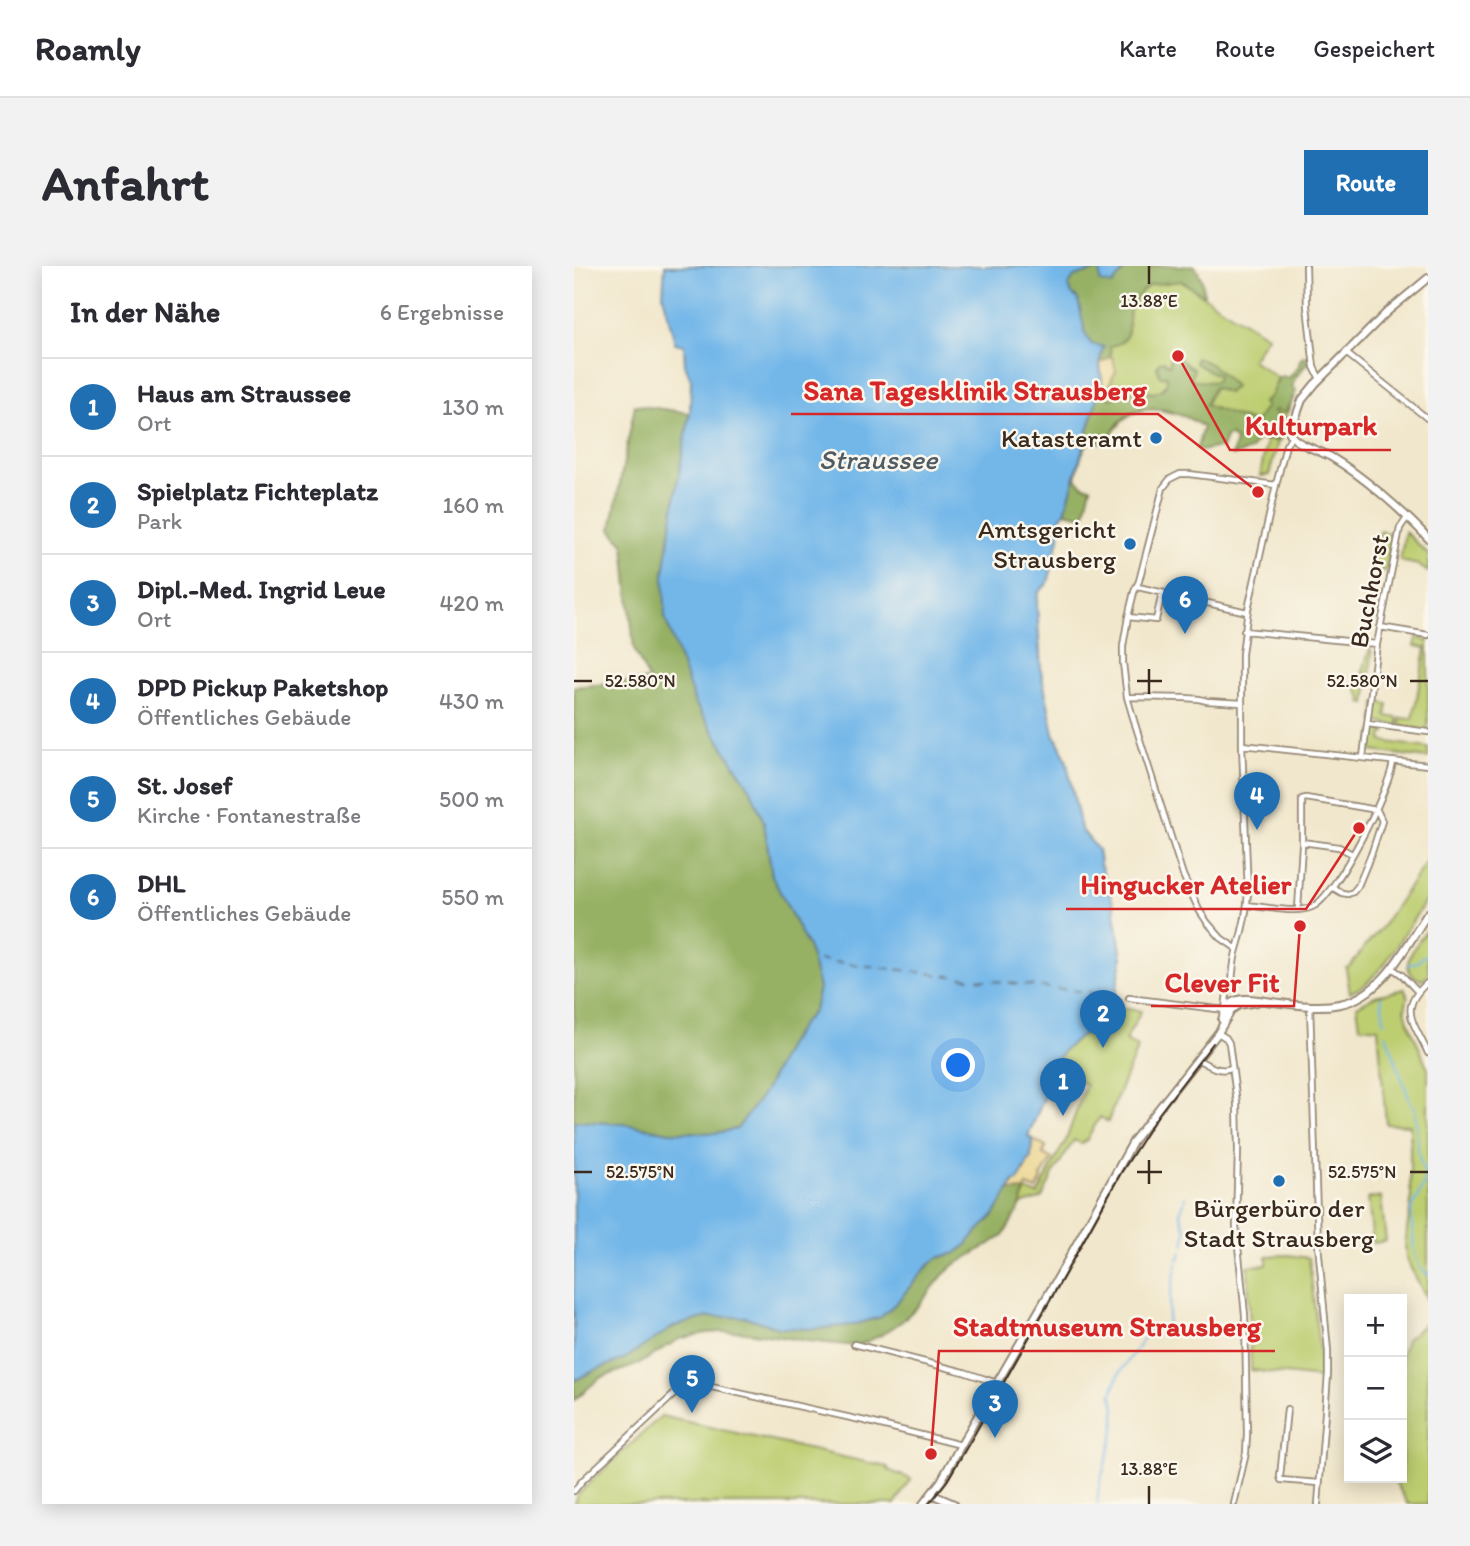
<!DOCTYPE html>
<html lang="de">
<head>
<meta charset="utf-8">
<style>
	:root { --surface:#fff; --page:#f2f2f3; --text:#2b2b33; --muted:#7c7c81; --line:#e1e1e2; --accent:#1f6fb2 }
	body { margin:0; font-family:Itim,sans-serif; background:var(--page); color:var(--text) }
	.controls { position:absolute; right:21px; bottom:21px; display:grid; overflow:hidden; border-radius:0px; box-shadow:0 4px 18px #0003 }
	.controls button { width:63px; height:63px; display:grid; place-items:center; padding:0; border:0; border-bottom:2px solid var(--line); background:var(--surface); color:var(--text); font:35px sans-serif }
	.you { position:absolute; left:385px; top:800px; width:24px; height:24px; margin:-18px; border:5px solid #fff; border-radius:50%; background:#1a73e8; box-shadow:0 0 0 10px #1a73e833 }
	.badge { display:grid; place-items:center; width:46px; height:46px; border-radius:50%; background:var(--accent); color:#fff; font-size:23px; font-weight:700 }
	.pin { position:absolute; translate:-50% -58px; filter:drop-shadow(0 2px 4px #0008) }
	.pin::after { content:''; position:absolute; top:37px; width:24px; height:21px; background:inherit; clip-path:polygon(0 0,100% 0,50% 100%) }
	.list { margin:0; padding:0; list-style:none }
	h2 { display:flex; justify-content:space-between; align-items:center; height:91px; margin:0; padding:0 28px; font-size:30px }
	h2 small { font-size:23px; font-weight:400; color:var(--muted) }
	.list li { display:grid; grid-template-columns:46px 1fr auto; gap:21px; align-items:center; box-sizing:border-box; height:98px; padding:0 28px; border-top:2px solid var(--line) }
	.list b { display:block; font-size:26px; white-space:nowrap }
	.list p { margin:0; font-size:23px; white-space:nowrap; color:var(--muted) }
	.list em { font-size:23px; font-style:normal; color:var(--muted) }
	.icon { flex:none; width:38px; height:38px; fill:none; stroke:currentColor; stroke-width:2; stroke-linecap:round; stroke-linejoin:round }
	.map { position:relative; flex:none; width:854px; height:1238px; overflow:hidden; border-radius:0px }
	header { display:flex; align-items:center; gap:42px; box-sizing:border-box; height:98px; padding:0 35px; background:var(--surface); border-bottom:2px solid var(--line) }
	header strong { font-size:33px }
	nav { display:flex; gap:38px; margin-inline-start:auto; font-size:24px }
	.intro { display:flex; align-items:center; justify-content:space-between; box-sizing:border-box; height:168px; padding:0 42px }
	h1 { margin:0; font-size:49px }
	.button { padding:18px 32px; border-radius:0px; background:var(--accent); color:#fff; font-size:24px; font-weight:700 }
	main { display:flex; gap:42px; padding:0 42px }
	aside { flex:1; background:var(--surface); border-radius:0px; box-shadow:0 4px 18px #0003 }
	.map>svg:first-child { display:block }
	.green { fill:#bdce71; stroke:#7c7c48; stroke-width:2 }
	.forest { fill:#96b163; stroke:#686e40; stroke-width:2 }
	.sand { fill:#eeda9e; stroke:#94825e; stroke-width:2 }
	.water { fill:#73b7e9; stroke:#577084; stroke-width:2 }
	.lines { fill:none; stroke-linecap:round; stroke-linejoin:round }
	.stream { stroke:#73b7e9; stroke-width:2 }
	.ferry { stroke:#4f5b65; stroke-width:2; stroke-dasharray:9 7; stroke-linecap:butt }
	.minor-casing { stroke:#968875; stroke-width:8 }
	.tertiary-casing { stroke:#968875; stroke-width:10 }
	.minor { stroke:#fff; stroke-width:4.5 }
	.tertiary { stroke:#fff; stroke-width:6 }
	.tram { stroke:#3b2a1e; stroke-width:2 }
	.ticks { fill:none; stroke:#3b2a1e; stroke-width:2.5 }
	.poi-dot { fill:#1f6fb2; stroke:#fbf7ec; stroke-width:2.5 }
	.labels { text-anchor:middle; stroke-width:5; stroke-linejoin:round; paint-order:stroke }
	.poi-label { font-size:26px; fill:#3b2a1e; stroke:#fbf7ec; text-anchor:end }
	.street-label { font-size:26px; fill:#3b2a1e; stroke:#fbf7ec }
	.water-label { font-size:28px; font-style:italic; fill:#4f5b65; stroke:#fbf7ec }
	.ticks-label { font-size:18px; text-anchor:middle; fill:#3b2a1e; stroke:#fbf7ec; stroke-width:5; stroke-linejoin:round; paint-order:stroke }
	.leader { fill:none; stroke:#d62828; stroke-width:2.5 }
	.callout-dot { fill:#d62828; stroke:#fbf7ec; stroke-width:2.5 }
	.callout-label { font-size:28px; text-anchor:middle; font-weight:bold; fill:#d62828; stroke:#fbf7ec; stroke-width:5; stroke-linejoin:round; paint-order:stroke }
</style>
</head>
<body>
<header>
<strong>Roamly</strong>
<nav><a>Karte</a><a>Route</a><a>Gespeichert</a></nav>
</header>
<div class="intro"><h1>Anfahrt</h1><a class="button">Route</a></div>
<main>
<aside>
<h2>In der Nähe<small>6 Ergebnisse</small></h2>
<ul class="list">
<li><span class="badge">1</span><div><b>Haus am Straussee</b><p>Ort</p></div><em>130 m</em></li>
<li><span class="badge">2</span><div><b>Spielplatz Fichteplatz</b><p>Park</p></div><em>160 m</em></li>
<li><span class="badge">3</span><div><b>Dipl.-Med. Ingrid Leue</b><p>Ort</p></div><em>420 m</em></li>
<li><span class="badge">4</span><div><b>DPD Pickup Paketshop</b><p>Öffentliches Gebäude</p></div><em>430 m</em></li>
<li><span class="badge">5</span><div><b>St. Josef</b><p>Kirche · Fontanestraße</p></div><em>500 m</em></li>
<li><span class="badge">6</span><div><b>DHL</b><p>Öffentliches Gebäude</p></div><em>550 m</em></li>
</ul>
</aside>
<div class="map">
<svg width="854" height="1238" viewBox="0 0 854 1238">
	<rect width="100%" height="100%" fill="#fbf7ec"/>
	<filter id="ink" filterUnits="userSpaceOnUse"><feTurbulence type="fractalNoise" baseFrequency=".0143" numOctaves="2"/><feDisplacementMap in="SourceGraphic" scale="14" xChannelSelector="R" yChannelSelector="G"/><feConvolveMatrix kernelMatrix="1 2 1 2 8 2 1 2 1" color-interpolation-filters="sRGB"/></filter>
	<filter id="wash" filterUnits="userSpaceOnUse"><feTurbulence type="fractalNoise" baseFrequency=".00686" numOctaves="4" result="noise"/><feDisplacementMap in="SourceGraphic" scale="28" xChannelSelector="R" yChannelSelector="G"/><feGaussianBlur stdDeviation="1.57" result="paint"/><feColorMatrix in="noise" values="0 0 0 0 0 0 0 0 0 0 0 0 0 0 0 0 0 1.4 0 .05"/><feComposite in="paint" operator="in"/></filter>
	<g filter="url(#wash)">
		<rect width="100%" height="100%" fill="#f1e7cc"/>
		<!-- green -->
		<path class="green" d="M554 0H585L643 39 693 70 678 94 722 125 712 150 706 174 586 144C556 141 547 154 532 177L515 163 528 115 500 11 538 19Z
			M693 173 704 176 695 209 686 210Z
			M806 265 819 268 812 305 800 303Z
			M831 266 854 288V306L844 299 826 295Z
			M844 369H847V373L854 375V462L852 464 830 461 826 458 827 452 839 453 852 382 841 380Z
			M796 382 798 387 796 408H792V411L795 412 792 438 787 437 788 433 785 426 783 425Z
			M802 436 814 438 812 450 824 452V459L801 456 800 454Z
			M801 463 812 464V467H809L808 475 854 482V492L797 485 795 483 798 467Z
			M854 593V631L810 699 792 718 776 727 772 702 777 699 793 678 807 662Z
			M854 662V709L848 714C818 704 844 677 854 662Z
			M831 723 834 729 831 743 834 755 854 803V1035C848 1023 834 1000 832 989 828 966 841 943 836 921V859L812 858 804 762 786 760 783 740 801 730Z
			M542 731 548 734 547 742 567 745 551 775 564 781 543 831 534 856 526 851 512 875 510 874 508 878 500 874 480 906 468 932 447 939 451 924 464 929 484 888 491 877 512 818 492 810 481 799 490 784 531 750Z
			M807 931 812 975 799 977 794 932Z
			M715 989 735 992 745 1084 746 1112 677 1104 674 1000 693 999V990Z
			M854 1055V1238H834L819 1212H828V1087L832 1074Z
			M87 1150 314 1201V1204L337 1213 321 1238H0L5 1227Z"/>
		<!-- forest -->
		<path class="forest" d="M554 0H621L628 14 630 30 608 15 576 19 568 25 556 42 554 66 551 72 546 77 536 81 537 90 526 98 528 85 517 78 511 67 504 33 498 28 494 20 500 11 526 3 538 19Z
			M599 88 605 91 614 100 620 103 617 113C625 116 634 117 642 115L644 110 621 97 622 91 638 99 661 120 654 127 640 121 631 139 681 157 692 140 689 137 697 129 704 112 708 110 715 112 725 100 726 94 730 90 735 95 721 112 718 121 722 125 711 147 701 144 699 146 711 153 706 174 704 176 693 173 691 175 684 173 677 184 658 190 662 175 656 169 652 171 648 182 644 181 627 185 623 182 629 161C610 147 579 136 556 148 545 153 538 167 532 177 527 177 524 175 519 175 508 176 504 204 502 213L510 220 517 221 510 250 491 246 525 127 537 133C553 127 562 120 578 127 588 125 594 121 593 110L586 111 583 101 585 96 590 95 593 98 596 99V93Z
			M61 139 116 147 104 213 90 308 121 437 177 524 190 556 198 610 235 683 245 722 240 745 227 759 213 780 191 825 163 863 142 867 95 866 50 858 0 855V421L75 414 60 383 50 279 37 263Z
			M451 924 447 939 429 970 379 1000 369 1009 344 1040 327 1056 307 1069 283 1080 233 1075 165 1065 132 1067 105 1073 65 1098 26 1112 0 1134V1115L101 1060 134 1051H172L205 1062 351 1003 363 992 382 987 393 979 394 975 420 949 435 925Z"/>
		<!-- sand -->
		<path class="sand" d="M536 91 539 92 542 106C534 114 541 121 526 124L528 115 526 98Z
			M458 873 472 881 469 888 478 893 467 911 468 913 463 924 453 920 451 924 435 925 457 891Z"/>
		<!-- water -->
		<path class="water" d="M91 0H554L538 19 526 16V3L500 11 494 20 498 28 504 33 511 67 517 78 530 81C524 91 526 104 528 115L491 246 487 250 485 272 474 317 464 327 463 338 467 405 480 467 492 493 507 563 524 584 526 598 540 639 548 693 540 736 531 750 490 784 475 806 470 832 454 870 458 873 457 891 444 915 440 916 420 949 395 975 393 979 382 987 363 992 351 1003 324 1035 307 1051 278 1059 241 1063 205 1062 172 1051H134L101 1060 50 1093 21 1104 0 1115V855L50 858 95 866 142 867 163 863 191 825 213 780 227 759 240 745 245 722 235 683 198 610 190 556 177 524 121 437 91 351 90 308 104 213 116 146 117 114 111 99 110 79 101 77 89 29Z"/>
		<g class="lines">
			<!-- stream -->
			<path class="stream" d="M834 699 846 695 847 692 854 689
				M807 731 810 756
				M812 768 836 835 841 842 844 887 851 908 849 920 837 945 840 985 846 1002 854 1009
				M610 980 612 964 606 947 610 937 611 931
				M604 994 608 985
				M523 1238C524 1233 524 1227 525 1221 530 1197 550 1151 537 1129L545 1108 578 1061 590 1062 593 1059 597 1026 603 998"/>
			<!-- ferry -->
			<path class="ferry" d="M244 694 528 728"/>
		</g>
	</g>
	<g filter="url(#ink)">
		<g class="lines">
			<!-- minor casing -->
			<g class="minor-casing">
				<path id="minor" d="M732 0 733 40 740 101 746 113
					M772 87 854 153
					M564 321 673 346
					M554 351 582 354 588 327
					M806 361 854 369
					M670 365 803 378
					M554 431 611 432 625 433 633 435 668 437
					M794 458 854 466
					M668 479 854 499
					M789 491 803 378 826 262 833 252
					M728 576 765 581 778 588
					M673 639C691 641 723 648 738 641 762 631 817 521 819 495
					M724 643 728 579V533L732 532 803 544 808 555 798 586 784 620 779 626 774 628 768 627 758 621
					M663 683 647 672 633 656 625 644 609 609 561 458 553 431 549 397V380L554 351 560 326 565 315 589 222 596 213 606 208H615L702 219
					M818 702 828 709 843 725
					M854 716C823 743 840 756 854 787
					M555 732 651 744
					M736 740 744 978 754 1085V1108L744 1238
					M651 743 653 727 657 723C659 710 659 695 663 683 669 664 673 646 674 626L668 479V388L674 343 702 219 712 179 717 171
					M644 767 652 772 655 777 663 837 664 884 662 960 671 1049 673 1168 672 1187 660 1238
					M623 793C634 799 645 807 657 802
					M280 1078 390 1106 423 1117
					M713 1143 706 1211 707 1214 745 1217
					M0 1225 8 1215 110 1119 124 1118 291 1155 387 1179"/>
			</g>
			<!-- tertiary casing -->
			<g class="tertiary-casing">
				<path id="tertiary" d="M854 12 813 46 741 118 728 134 716 167C720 178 745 184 757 191 789 210 829 245 854 272
					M657 744 665 739 683 736
					M648 754C651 744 653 737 664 734 672 731 682 734 691 735 715 738 742 743 766 738 809 730 832 680 854 647
					M357 1228 380 1238
					M349 1238 367 1215 387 1179 486 1008 560 874 644 767 657 745 660 736"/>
			</g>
			<!-- minor -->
			<use href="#minor" class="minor"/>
			<!-- tertiary -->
			<use href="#tertiary" class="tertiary"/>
			<!-- tram -->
			<path class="tram" d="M355 1238 373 1215 400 1169 490 1010 547 907 584 849 639 777"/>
		</g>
	</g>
	<!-- ticks -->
	<path class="ticks" d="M575 0V18M575 403V428M0 415H18M563 415H588M836 415H854M575 894V918M0 906H18M563 906H588M836 906H854M575 1220V1238"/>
	<!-- markers -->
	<g class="poi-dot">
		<circle cx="582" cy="172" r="7"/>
		<circle cx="556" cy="278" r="7"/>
		<circle cx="705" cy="915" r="7"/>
	</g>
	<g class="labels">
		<!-- poi labels -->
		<g class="poi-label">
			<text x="568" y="181">Katasteramt</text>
			<text x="542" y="272">Amtsgericht<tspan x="542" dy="30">Strausberg</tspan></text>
			<text x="705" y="951" text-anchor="middle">Bürgerbüro der<tspan x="705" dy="30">Stadt Strausberg</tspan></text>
		</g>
		<!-- street labels -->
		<g class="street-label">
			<text transform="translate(795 325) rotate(-79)" y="9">Buchhorst</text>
		</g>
		<!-- water labels -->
		<g class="water-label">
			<text x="304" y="203">Straussee</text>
		</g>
	</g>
	<g class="ticks-label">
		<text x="575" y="41">13.88°E</text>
		<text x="66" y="421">52.580°N</text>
		<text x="788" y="421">52.580°N</text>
		<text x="66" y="912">52.575°N</text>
		<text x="788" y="912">52.575°N</text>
		<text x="575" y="1209">13.88°E</text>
	</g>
	<!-- callouts -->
	<path class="leader" d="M684 226L584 148H217M604 90L656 184H817M785 562L732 643H492M726 660L720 740H577M357 1188L365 1085H701"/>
	<g class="callout-dot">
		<circle cx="684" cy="226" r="7"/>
		<circle cx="604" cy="90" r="7"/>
		<circle cx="785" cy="562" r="7"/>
		<circle cx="726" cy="660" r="7"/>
		<circle cx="357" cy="1188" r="7"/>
	</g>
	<g class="callout-label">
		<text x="401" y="134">Sana Tagesklinik Strausberg</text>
		<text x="737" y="169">Kulturpark</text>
		<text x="612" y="628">Hingucker Atelier</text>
		<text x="648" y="726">Clever Fit</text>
		<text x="533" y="1070">Stadtmuseum Strausberg</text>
	</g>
</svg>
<div class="controls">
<button>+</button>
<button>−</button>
<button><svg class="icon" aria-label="layers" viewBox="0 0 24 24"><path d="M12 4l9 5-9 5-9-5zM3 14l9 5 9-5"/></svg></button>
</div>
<div class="you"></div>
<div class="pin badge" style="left:489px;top:850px">1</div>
<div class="pin badge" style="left:529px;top:782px">2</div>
<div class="pin badge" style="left:421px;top:1172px">3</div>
<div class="pin badge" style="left:683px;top:564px">4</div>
<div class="pin badge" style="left:118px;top:1147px">5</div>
<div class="pin badge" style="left:611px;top:368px">6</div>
</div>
</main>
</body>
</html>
